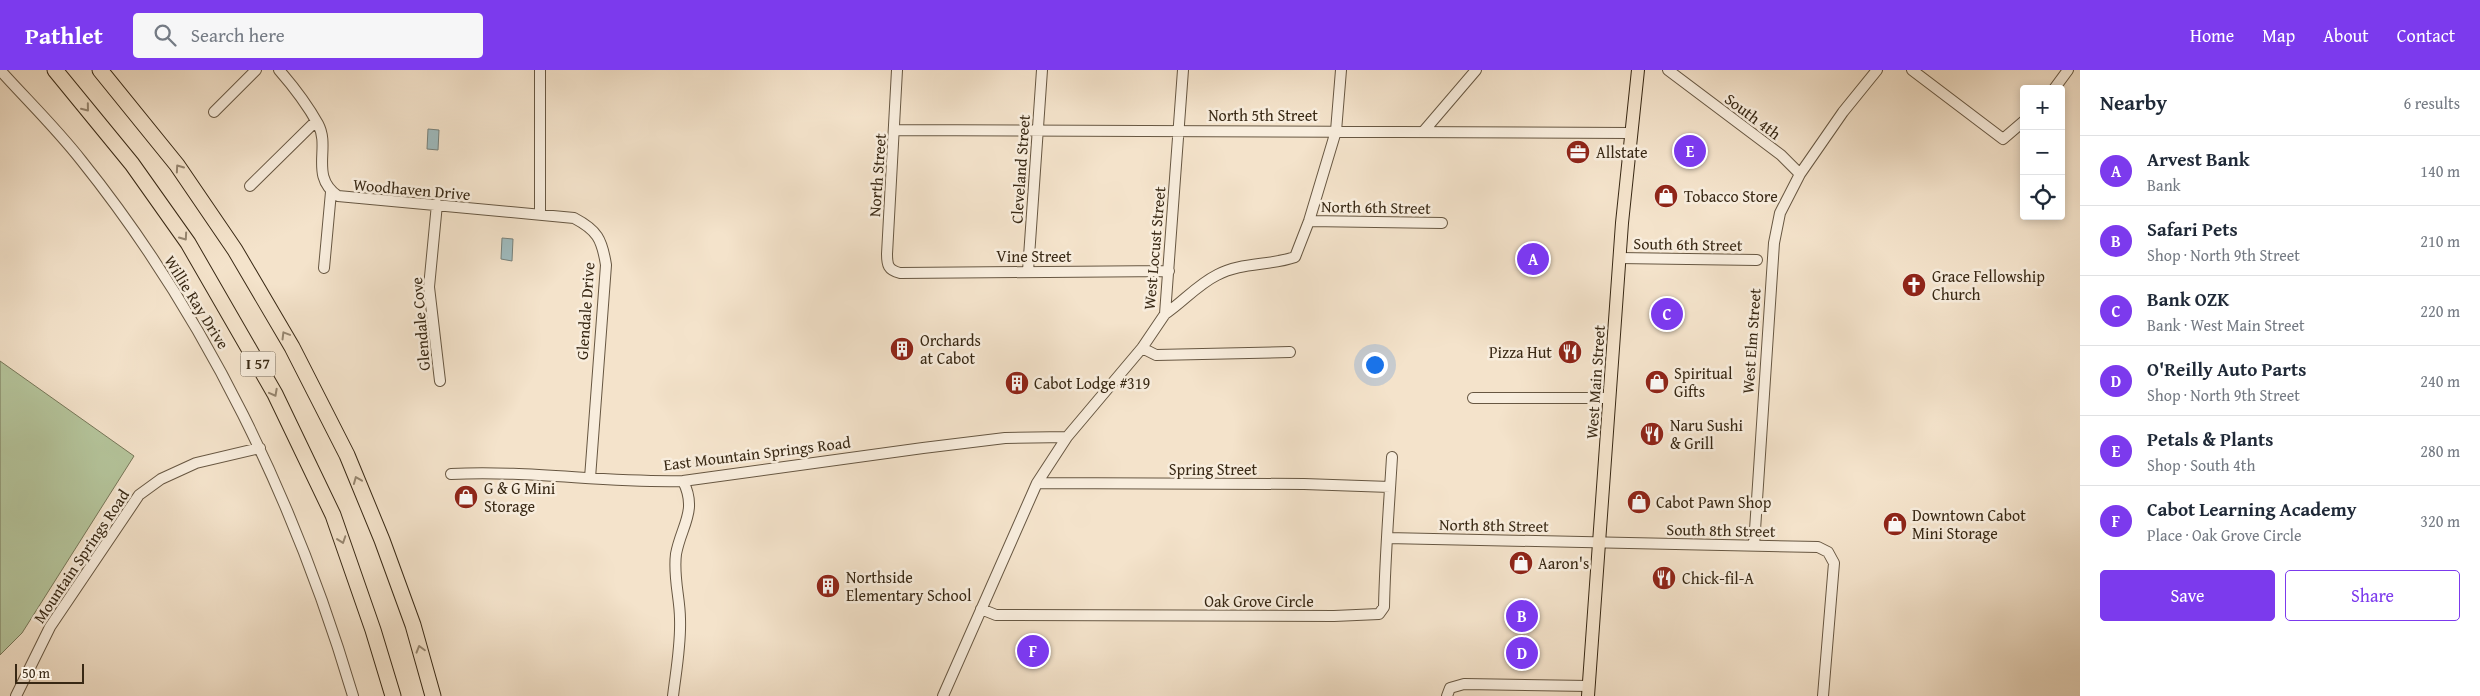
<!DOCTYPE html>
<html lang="en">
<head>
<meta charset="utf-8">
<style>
	:root { --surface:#fff; --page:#f6f6f7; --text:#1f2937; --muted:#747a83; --line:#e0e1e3; --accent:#7c3aed }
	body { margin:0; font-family:"Gentium Book Plus",serif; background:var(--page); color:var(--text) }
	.controls { position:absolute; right:15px; top:15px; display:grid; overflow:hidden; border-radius:5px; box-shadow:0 2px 8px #0003 }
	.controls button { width:45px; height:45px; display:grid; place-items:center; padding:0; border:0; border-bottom:1px solid var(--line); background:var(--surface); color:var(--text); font:25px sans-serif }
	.scale { position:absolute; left:15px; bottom:12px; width:69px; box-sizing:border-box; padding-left:5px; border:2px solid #382814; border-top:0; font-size:14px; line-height:18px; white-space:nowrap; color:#382814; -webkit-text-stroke:4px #f8eddd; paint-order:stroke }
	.you { position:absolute; left:1374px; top:294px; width:18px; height:18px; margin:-12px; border:4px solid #fff; border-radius:50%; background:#1a73e8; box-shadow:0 0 0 8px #1a73e833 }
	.badge { display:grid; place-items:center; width:32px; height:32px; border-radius:50%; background:var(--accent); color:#fff; font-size:16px; font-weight:700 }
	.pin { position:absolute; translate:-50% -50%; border:2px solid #fff; box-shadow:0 1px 5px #0006 }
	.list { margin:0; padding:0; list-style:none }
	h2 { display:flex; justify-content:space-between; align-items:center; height:65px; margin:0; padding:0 20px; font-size:21px }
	h2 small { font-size:16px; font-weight:400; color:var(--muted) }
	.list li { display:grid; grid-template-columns:32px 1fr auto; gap:15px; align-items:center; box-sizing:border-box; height:70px; padding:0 20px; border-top:1px solid var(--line) }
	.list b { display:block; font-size:19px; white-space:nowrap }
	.list p { margin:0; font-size:16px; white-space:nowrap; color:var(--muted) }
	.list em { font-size:16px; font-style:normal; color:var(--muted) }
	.actions { display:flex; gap:10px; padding:15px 20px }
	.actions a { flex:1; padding:11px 0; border:1px solid var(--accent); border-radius:5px; text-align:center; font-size:18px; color:var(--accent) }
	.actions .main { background:var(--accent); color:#fff }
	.icon { flex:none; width:28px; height:28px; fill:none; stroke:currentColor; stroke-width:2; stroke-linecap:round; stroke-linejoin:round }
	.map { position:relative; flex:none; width:2080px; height:626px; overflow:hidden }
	header { display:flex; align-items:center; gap:30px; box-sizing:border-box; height:70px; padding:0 25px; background:var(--accent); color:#fff }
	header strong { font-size:24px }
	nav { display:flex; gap:28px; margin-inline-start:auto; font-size:18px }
	.search { width:350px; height:45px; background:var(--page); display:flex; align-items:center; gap:12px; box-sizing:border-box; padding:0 18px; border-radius:5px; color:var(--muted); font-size:19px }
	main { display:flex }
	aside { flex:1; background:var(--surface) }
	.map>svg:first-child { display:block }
	.green { fill:#b5c59c; stroke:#767658 }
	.water { fill:#9fbcc0; stroke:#76817b }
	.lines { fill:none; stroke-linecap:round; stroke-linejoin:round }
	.minor-casing { stroke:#675742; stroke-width:12 }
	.major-casing { stroke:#382814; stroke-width:14 }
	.highway-casing { stroke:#382814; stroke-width:17 }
	.minor { stroke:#f8eddd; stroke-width:10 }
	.major { stroke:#f4e3cb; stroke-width:12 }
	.highway { stroke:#f4e3cb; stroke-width:15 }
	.oneway { stroke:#968670 }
	.labels { text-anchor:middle; stroke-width:5; stroke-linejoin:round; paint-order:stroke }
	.shield { fill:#f8eddd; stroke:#726350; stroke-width:1 }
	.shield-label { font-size:15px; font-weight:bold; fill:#382814 }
	.street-label { font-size:16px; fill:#382814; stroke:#f8eddd }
	.poi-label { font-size:16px; fill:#382814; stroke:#f8eddd; text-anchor:start }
</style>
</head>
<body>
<header>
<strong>Pathlet</strong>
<div class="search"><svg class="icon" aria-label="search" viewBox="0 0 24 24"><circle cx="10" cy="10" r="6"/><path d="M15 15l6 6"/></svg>Search here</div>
<nav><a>Home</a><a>Map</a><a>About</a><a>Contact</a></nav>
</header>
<main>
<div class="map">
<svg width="2080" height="626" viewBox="0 0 2080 626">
	<rect width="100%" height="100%" fill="#f4e3cb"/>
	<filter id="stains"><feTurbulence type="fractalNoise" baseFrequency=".004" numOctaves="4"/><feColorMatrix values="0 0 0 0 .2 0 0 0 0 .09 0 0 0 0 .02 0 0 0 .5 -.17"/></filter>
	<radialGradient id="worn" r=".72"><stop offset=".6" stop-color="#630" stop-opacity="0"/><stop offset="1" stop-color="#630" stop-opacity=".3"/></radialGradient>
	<!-- green -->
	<path class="green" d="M0 291 134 386 22 563 0 585Z"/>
	<!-- water -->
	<path class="water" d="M428 59 439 60 438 80 427 79Z
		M502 168 513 169 512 191 501 189Z"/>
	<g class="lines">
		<!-- minor casing -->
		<g class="minor-casing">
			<path id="minor" d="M0 0C27 30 56 58 81 90 207 247 296 433 353 626
				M279 0C293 16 308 36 318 54 331 78 309 106 338 126L574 148C597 160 602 169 606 195L590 408
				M897 0 887 184C887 195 888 200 900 203L1169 201
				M1668 0 1781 85 1800 104 1843 42 1877 0
				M1912 0 2003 69 2024 51
				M2054 19 2068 0
				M214 42 256 0
				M895 60 1631 63
				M1423 62 1476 0
				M250 116 316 51
				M437 134 429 217 440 311
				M540 145V0
				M1309 151 1442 153
				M1619 188 1757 190
				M324 198 331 122
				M1028 201 1042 0
				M1165 244C1183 232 1197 215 1217 205 1241 192 1269 196 1295 187L1309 151 1336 61 1341 0
				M1142 278 1156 285 1290 282
				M1473 328H1610
				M451 404C529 400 606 413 683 411L923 378 1005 368 1067 367
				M1037 413 1304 414 1390 417
				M1387 468 1818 477 1828 482 1834 493 1823 626
				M1754 475 1774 173 1780 143 1800 104
				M981 539 996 545 1334 546 1379 544 1384 537C1385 487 1389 437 1392 387
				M16 626 50 557 139 425 161 409 196 393 260 378
				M673 626C676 601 681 575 680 549 680 528 673 507 676 484 681 456 698 441 683 411
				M943 626 1037 413 1067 367 1142 278 1165 244 1183 0
				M1447 626 1450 618 1464 614 1589 616"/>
		</g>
		<!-- major casing -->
		<g class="major-casing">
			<path id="major" d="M1588 626 1622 153 1638 0"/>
		</g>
		<!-- highway casing -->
		<g class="highway-casing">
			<path id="highway" d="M55 0 132 94 188 173 275 324 333 445 373 560 393 626
				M100 0 177 95 235 180 292 277 347 385 382 470 413 555 433 626"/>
		</g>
		<!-- minor -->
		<use href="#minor" class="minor"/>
		<!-- major -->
		<use href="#major" class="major"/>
		<!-- highway -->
		<use href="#highway" class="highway"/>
	</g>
	<!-- one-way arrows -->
	<defs><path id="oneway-chevron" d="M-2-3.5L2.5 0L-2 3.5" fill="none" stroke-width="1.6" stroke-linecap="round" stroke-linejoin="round" transform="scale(1.25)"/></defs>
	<g class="oneway">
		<use href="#oneway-chevron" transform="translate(86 38) rotate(51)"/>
		<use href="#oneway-chevron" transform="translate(179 98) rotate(-125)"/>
		<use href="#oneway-chevron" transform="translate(184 167) rotate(55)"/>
		<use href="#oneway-chevron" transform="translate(285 265) rotate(-121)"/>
		<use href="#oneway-chevron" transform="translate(274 323) rotate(62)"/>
		<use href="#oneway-chevron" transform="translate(357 410) rotate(-112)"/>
		<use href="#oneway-chevron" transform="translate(342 470) rotate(71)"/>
		<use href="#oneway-chevron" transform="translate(420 579) rotate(-106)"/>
	</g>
	<!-- icons -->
	<defs>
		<g id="office-disc" transform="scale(1.25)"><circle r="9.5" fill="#8f2418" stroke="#f8eddd"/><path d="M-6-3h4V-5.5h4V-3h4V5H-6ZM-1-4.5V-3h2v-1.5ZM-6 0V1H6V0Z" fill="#fff"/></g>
		<g id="shop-disc" transform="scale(1.25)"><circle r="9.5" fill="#8f2418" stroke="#f8eddd"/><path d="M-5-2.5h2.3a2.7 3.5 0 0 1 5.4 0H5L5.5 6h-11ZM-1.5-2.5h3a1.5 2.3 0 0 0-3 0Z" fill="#fff"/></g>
		<g id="church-disc" transform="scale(1.25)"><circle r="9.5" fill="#8f2418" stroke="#f8eddd"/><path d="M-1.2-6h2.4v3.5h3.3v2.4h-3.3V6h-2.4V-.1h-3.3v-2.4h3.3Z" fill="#fff"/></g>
		<g id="building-disc" transform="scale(1.25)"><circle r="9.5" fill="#8f2418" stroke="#f8eddd"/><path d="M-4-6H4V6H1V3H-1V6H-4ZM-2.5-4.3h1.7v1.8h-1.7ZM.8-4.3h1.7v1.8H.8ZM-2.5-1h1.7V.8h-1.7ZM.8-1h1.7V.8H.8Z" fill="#fff"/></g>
		<g id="restaurant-disc" transform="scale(1.25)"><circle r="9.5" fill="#8f2418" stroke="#f8eddd"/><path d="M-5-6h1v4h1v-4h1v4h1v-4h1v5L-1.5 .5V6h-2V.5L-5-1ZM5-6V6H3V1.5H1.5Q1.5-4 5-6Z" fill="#fff"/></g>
	</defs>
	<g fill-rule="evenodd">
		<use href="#office-disc" x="1578" y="82"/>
		<use href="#shop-disc" x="1666" y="126"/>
		<use href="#church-disc" x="1914" y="215"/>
		<use href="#building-disc" x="902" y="279"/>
		<use href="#restaurant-disc" x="1570" y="282"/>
		<use href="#shop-disc" x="1657" y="312"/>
		<use href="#building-disc" x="1017" y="313"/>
		<use href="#restaurant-disc" x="1652" y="364"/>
		<use href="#shop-disc" x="466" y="427"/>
		<use href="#shop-disc" x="1639" y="432"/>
		<use href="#shop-disc" x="1895" y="454"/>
		<use href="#shop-disc" x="1521" y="493"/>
		<use href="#restaurant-disc" x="1664" y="508"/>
		<use href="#building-disc" x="828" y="516"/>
	</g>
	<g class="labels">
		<!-- shield labels -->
		<rect class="shield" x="240.5" y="281.5" width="35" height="25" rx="4"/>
		<g class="shield-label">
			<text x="258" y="299">I 57</text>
		</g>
		<!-- street labels -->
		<g class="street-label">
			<text x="1263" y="51">North 5th Street</text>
			<text transform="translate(1753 46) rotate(37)" y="6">South 4th</text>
			<text transform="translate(1020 99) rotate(-86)" y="6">Cleveland Street</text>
			<text transform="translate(877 105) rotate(-86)" y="6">North Street</text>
			<text transform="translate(412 119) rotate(5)" y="6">Woodhaven Drive</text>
			<text transform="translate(1376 137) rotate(1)" y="6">North 6th Street</text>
			<text transform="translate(1688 174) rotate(1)" y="6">South 6th Street</text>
			<text transform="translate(1154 178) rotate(-85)" y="6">West Locust Street</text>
			<text x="1034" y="192">Vine Street</text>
			<text transform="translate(197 232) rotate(58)" y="6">Willie Ray Drive</text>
			<text transform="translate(585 241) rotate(-86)" y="6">Glendale Drive</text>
			<text transform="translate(420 254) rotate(-95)" y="6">Glendale Cove</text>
			<text transform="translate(1751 271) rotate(-86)" y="6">West Elm Street</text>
			<text transform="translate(1595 312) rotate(-86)" y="6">West Main Street</text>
			<text transform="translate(757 383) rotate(-7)" y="6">East Mountain Springs Road</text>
			<text x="1213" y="405">Spring Street</text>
			<text transform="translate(1494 455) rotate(1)" y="6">North 8th Street</text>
			<text transform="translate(1721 460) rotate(1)" y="6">South 8th Street</text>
			<text transform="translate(81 486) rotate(-56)" y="6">Mountain Springs Road</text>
			<text x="1259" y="537">Oak Grove Circle</text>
		</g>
		<!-- poi labels -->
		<g class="poi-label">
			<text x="1596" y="88">Allstate</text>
			<text x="1684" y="132">Tobacco Store</text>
			<text x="1932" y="212">Grace Fellowship<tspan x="1932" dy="18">Church</tspan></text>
			<text x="920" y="276">Orchards<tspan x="920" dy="18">at Cabot</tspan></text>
			<text x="1552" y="288" text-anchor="end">Pizza Hut</text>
			<text x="1674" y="309">Spiritual<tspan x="1674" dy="18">Gifts</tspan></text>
			<text x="1034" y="319">Cabot Lodge #319</text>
			<text x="1670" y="361">Naru Sushi<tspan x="1670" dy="18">&amp; Grill</tspan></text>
			<text x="484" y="424">G &amp; G Mini<tspan x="484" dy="18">Storage</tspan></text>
			<text x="1656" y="438">Cabot Pawn Shop</text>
			<text x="1912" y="451">Downtown Cabot<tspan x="1912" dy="18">Mini Storage</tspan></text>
			<text x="1538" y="499">Aaron's</text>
			<text x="846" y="513">Northside<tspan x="846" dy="18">Elementary School</tspan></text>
			<text x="1682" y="514">Chick-fil-A</text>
		</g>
	</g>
	<rect width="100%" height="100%" filter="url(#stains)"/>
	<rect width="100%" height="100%" fill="url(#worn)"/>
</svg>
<div class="controls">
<button>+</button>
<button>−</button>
<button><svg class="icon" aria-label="locate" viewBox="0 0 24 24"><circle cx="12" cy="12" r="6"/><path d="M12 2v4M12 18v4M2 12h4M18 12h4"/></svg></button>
</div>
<div class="scale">50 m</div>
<div class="you"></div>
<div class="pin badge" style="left:1533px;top:189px">A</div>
<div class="pin badge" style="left:1522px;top:546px">B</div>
<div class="pin badge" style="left:1667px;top:244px">C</div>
<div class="pin badge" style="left:1522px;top:583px">D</div>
<div class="pin badge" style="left:1690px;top:81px">E</div>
<div class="pin badge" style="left:1033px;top:581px">F</div>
</div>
<aside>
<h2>Nearby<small>6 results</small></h2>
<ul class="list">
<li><span class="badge">A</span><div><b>Arvest Bank</b><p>Bank</p></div><em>140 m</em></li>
<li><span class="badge">B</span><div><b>Safari Pets</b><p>Shop · North 9th Street</p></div><em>210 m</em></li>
<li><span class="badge">C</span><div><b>Bank OZK</b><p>Bank · West Main Street</p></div><em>220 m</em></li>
<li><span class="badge">D</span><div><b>O'Reilly Auto Parts</b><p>Shop · North 9th Street</p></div><em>240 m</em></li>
<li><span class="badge">E</span><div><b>Petals &amp; Plants</b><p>Shop · South 4th</p></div><em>280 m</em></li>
<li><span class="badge">F</span><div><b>Cabot Learning Academy</b><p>Place · Oak Grove Circle</p></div><em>320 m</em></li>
</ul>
<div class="actions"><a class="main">Save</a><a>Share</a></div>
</aside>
</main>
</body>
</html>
